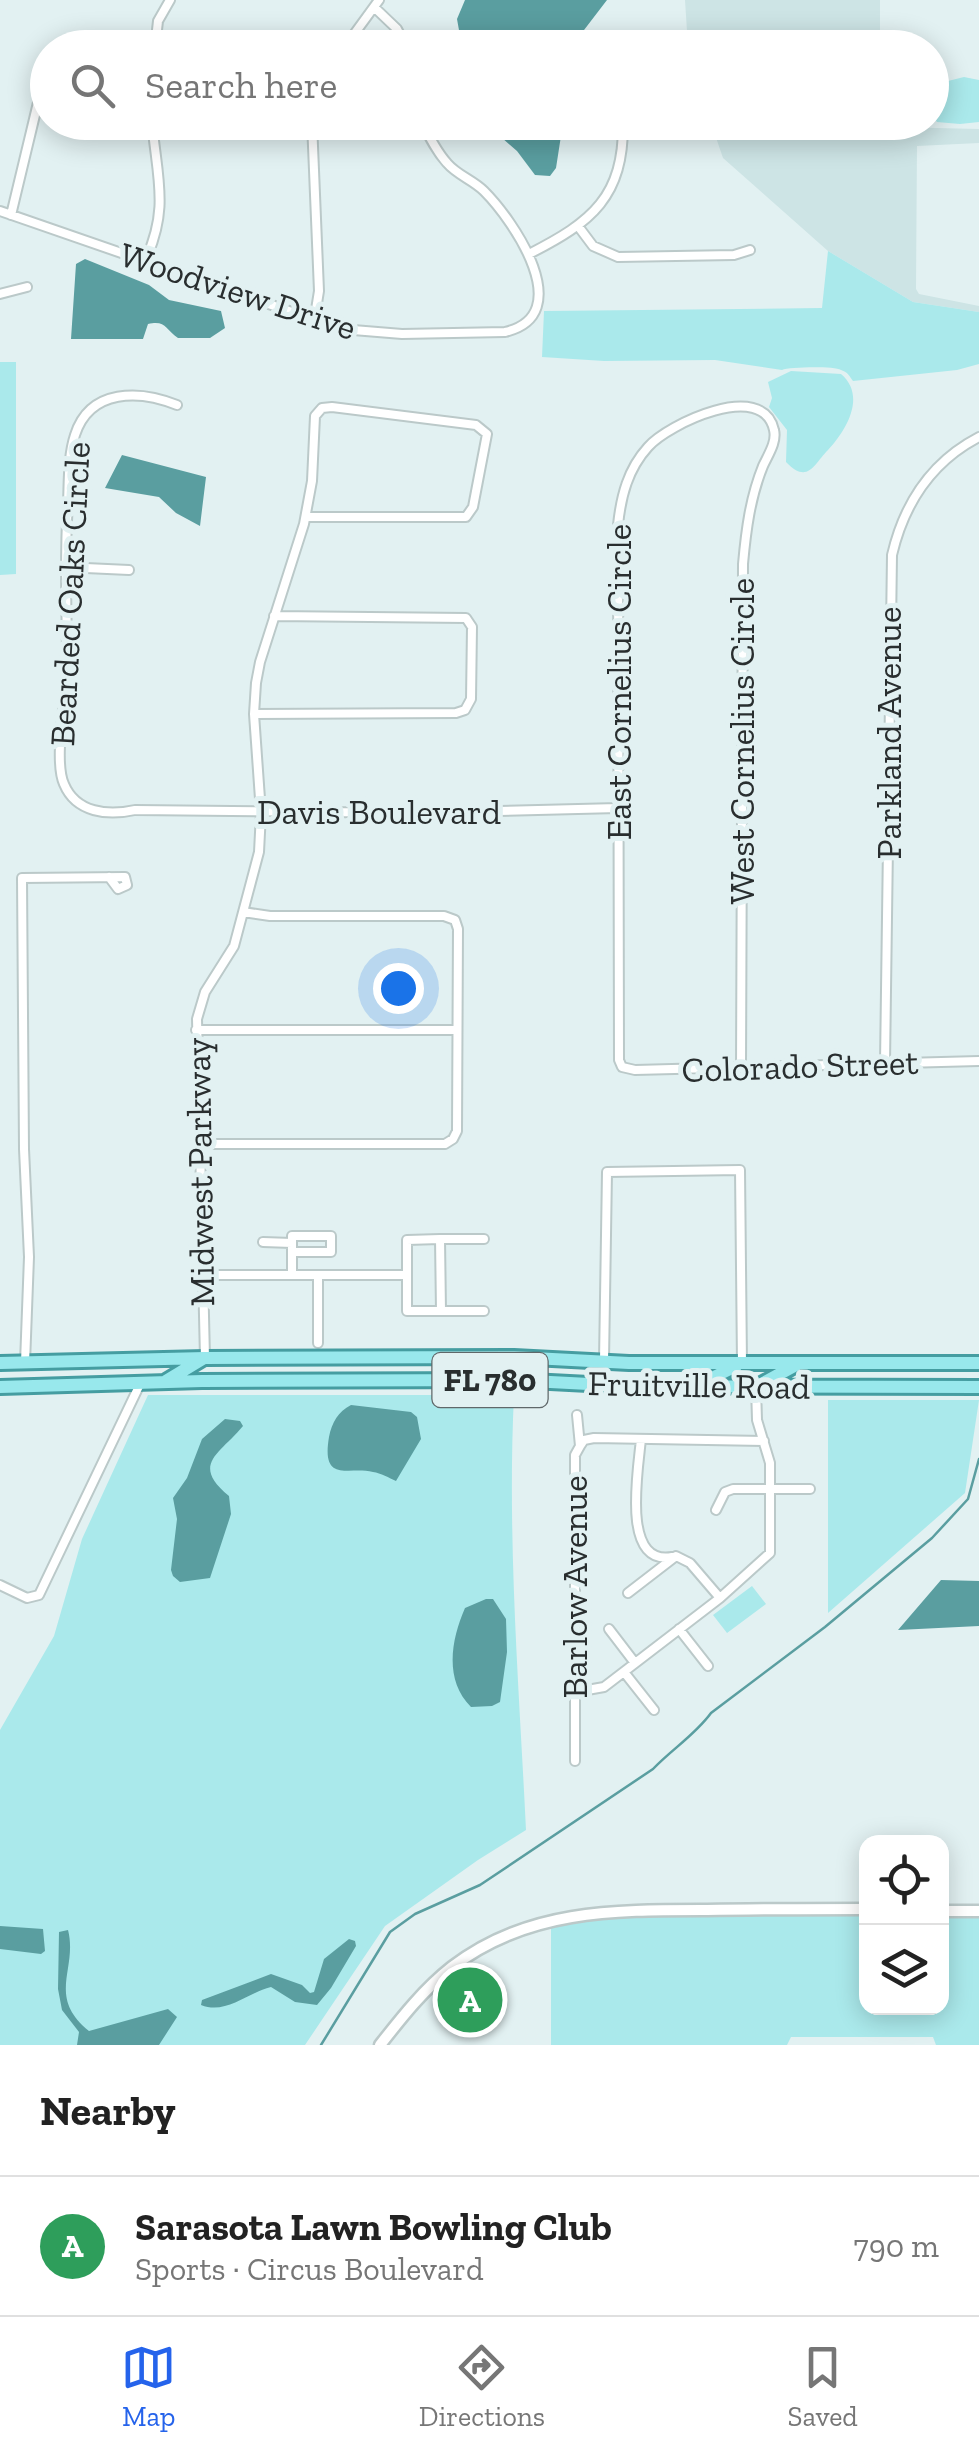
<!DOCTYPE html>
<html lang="en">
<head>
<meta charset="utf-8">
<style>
	:root { --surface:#fff; --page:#f2f2f2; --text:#222; --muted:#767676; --line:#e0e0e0; --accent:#2563eb }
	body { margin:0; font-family:"Zilla Slab",serif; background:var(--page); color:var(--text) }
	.controls { position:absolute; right:30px; bottom:30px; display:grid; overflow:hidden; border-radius:20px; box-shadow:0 5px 25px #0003 }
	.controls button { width:90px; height:90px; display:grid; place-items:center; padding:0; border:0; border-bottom:2px solid var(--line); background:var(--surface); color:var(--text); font:50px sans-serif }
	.you { position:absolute; left:398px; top:988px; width:35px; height:35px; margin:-25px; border:8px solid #fff; border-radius:50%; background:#1a73e8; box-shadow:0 0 0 15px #1a73e833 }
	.badge { display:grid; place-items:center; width:65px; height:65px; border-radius:50%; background:var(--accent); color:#fff; font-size:32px; font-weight:700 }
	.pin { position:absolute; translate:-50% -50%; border:5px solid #fff; box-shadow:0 2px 10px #0006 }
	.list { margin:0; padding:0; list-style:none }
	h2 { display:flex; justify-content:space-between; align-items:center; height:130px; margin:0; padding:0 40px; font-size:42px }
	h2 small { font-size:32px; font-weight:400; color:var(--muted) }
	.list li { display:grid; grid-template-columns:65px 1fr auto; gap:30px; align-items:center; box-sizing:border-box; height:140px; padding:0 40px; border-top:2px solid var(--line) }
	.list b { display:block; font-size:38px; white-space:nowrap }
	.list p { margin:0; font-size:32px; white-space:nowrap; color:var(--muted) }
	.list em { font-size:32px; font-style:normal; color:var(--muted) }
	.icon { flex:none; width:55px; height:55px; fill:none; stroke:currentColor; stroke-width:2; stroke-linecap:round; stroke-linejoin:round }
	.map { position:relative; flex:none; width:979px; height:2045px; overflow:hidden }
	.search { position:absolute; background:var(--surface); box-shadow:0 5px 25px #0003; left:30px; right:30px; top:30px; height:110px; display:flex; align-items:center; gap:25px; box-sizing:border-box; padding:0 35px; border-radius:55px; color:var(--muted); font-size:38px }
	.sheet { height:270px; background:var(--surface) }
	nav { display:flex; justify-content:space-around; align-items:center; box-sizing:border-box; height:140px; border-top:2px solid var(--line); background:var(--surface); font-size:28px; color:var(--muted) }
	nav a { display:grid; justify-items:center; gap:5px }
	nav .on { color:var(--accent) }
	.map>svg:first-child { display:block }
	.built { fill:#cde4e5 }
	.green { fill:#aae9eb }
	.water { fill:#5a9ea0 }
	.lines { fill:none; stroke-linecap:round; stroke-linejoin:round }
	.stream { stroke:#5a9ea0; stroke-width:2.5 }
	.minor-casing { stroke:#bbc9c9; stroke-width:12 }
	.tertiary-casing { stroke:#bbc9c9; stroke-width:15 }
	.primary-casing { stroke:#459da1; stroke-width:18 }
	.minor { stroke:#fff; stroke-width:8 }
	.tertiary { stroke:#fff; stroke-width:10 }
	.primary { stroke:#98e8ec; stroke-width:12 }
	.labels { text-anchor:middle; stroke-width:10; stroke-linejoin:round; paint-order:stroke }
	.shield { fill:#e2f1f2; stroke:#60686a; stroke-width:2.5 }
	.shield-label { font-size:32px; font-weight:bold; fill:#292e2f }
	.street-label { font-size:35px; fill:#292e2f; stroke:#e2f1f2 }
</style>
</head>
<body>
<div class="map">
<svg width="979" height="2045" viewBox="0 0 979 2045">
	<rect width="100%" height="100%" fill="#e2f1f2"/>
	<!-- built -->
	<path class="built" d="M685 0H880V47H688Z
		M893 122 894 127 979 129V143L917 146 916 289 919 294 979 306V312L913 302 828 251 723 158 711 123Z"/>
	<!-- green -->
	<path class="green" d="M964 77 979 80V122L960 124 937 122 932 115V85Z
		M828 251 913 302 979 312V364L957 370 853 381C850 377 848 372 841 370 834 366 789 367 782 370L715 360 604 361 542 357 544 311 822 308Z
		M0 362H16V574L0 575Z
		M791 371 841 374C867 396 846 431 828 450 814 464 808 485 786 462L787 430 769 407 772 398 768 382Z
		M148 1395H514C507 1540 519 1686 526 1830L478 1860 385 1926 305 2045H0V1730L54 1636 82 1539Z
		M828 1400H979L965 1493 828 1613Z
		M752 1586 766 1604 727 1633 713 1615Z
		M866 1914V2008H942V1916H979V2045H936L933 2037H791L787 2045H551V1926L614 1915Z"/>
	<!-- water -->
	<path class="water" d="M465 0H607L571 47H462L457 19Z
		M485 123H563L556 168 550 176 535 175 517 151Z
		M85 259 149 285 169 300 221 311 225 328 210 338H178C165 329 166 320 148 324L143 339H71L76 264Z
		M122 455 206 477 200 526 176 513 159 497 105 488Z
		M351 1405 411 1412 417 1417 421 1439 396 1481C389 1478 381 1473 373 1472 349 1466 321 1484 329 1437 332 1422 338 1412 351 1405Z
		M225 1419 240 1421 243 1426C220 1454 190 1464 229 1496L231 1514 210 1578 180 1582 173 1576 171 1570 177 1519 173 1498 187 1478 202 1439Z
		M941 1580 979 1581V1626L898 1630Z
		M486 1599H493L506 1619 507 1652 500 1702 492 1706 471 1707C444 1680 451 1640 465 1608Z
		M0 1926 43 1929 45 1951 41 1954 0 1949Z
		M68 1930C78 1969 46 1996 89 2031L168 2009 177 2017 159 2045H77L79 2032 62 2010 58 1989 59 1932Z
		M349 1939 355 1941 356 1946 331 1988 317 2005 295 2002 271 1987C247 1993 226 2015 201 2005L202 2000 271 1974 302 1985 310 1993 314 1992 324 1959Z"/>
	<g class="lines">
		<!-- stream -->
		<path class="stream" d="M321 2045 390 1932 415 1914 480 1885 653 1769C672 1749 695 1735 711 1713L825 1627 932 1538 968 1499 979 1459"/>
		<!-- minor casing -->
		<g class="minor-casing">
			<path id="minor" d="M374 7 397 29 407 48
				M155 48 158 21 170 0
				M344 48 379 0
				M312 122 319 291 314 322
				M0 211 341 329 402 334 505 332C578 315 514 221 484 191 473 180 457 175 447 163 436 151 429 136 422 122
				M11 215 47 65
				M578 226 593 246 618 257 734 255 750 250
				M529 254C592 222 624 197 623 122
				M144 263C170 209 157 178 152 122
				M0 294 27 287
				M177 405C140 390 90 388 75 435 68 456 69 481 68 503 64 557 67 609 67 663 67 693 53 760 64 784 76 813 108 816 135 810L413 813 618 808
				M64 567 129 570
				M254 714 456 713 465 710 471 699 472 627 466 618 274 616
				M196 1030H457
				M885 1063 892 555C904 504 931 462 979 437
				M741 1068 743 564C746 531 750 498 763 466 768 455 777 442 774 430 763 379 668 424 648 447 628 469 621 496 618 525L619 1060 622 1067 635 1070 979 1061
				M200 1144H445L453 1139 457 1131 458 929 455 920 444 916H270L243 912
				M440 1239 441 1311H407V1240Z
				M440 1239H484
				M263 1242 292 1243
				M292 1252H331V1236H292V1275
				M203 1275H407
				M318 1275V1343
				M441 1311H484
				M205 1358 197 1019 205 992 234 946 259 852 261 813 254 714 256 683 260 662 304 524 312 481 315 416 322 408 332 407 476 425 487 434 473 507 466 517H306
				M604 1361 607 1172 740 1170 742 1363
				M25 1363 29 1257 24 1149 22 878 125 877 127 885 118 889 109 877
				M641 1439C638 1471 621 1566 672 1557
				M580 1446 584 1440 594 1438 764 1441
				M716 1510 725 1492 733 1489H810
				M0 1585 27 1598 39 1595 141 1382
				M628 1593 676 1556 690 1563 720 1598
				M609 1629 635 1663
				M679 1629 708 1666
				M624 1672 654 1710
				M576 1692 604 1687 720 1598 770 1553V1463L757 1420 756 1387
				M575 1761V1455L580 1446 577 1415"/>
		</g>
		<!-- tertiary casing -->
		<g class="tertiary-casing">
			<path id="tertiary" d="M942 1911H979
				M380 2045C402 2017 424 1989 452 1967 527 1909 616 1910 707 1910 760 1909 813 1909 866 1909"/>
		</g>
		<!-- primary casing -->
		<g class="primary-casing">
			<path id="primary" d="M0 1363 205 1358 514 1357 629 1363H979
				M166 1381 204 1358
				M696 1386 736 1366
				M0 1387 202 1381 512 1380 627 1386 979 1387
				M756 1387 796 1365"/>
		</g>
		<!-- minor -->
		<use href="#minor" class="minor"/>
		<!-- tertiary -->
		<use href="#tertiary" class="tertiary"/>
		<!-- primary -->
		<use href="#primary" class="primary"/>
	</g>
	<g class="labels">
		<!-- shield labels -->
		<rect class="shield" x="432.5" y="1353" width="115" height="54" rx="8"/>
		<g class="shield-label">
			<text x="490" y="1391">FL 780</text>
		</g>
		<!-- street labels -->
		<g class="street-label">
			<text transform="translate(238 291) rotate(18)" y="12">Woodview Drive</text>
			<text transform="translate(70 594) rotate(-87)" y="12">Bearded Oaks Circle</text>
			<text transform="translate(619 682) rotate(-90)" y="12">East Cornelius Circle</text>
			<text transform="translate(889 733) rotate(-90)" y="12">Parkland Avenue</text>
			<text transform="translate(742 741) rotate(-90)" y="12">West Cornelius Circle</text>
			<text x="379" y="824">Davis Boulevard</text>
			<text transform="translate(800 1066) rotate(-2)" y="12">Colorado Street</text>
			<text transform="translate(200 1172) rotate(-91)" y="12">Midwest Parkway</text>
			<text transform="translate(699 1385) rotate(1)" y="12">Fruitville Road</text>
			<text transform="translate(575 1587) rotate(-90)" y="12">Barlow Avenue</text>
		</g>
	</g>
</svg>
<div class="controls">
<button><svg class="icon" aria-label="locate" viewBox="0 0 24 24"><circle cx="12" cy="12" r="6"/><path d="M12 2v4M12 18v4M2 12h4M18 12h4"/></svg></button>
<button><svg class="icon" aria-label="layers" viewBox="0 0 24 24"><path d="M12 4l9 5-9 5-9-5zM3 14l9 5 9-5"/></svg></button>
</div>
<div class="you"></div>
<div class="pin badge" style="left:470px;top:2000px;background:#2e9e5b">A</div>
<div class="search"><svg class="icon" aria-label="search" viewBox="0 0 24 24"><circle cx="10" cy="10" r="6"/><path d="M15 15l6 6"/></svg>Search here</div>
</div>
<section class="sheet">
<h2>Nearby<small></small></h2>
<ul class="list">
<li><span class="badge" style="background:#2e9e5b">A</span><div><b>Sarasota Lawn Bowling Club</b><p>Sports · Circus Boulevard</p></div><em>790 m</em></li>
</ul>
</section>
<nav>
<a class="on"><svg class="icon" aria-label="map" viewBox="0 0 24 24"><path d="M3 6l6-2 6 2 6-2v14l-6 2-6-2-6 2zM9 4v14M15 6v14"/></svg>Map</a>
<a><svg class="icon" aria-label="directions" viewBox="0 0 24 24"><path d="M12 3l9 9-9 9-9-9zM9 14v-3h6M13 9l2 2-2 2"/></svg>Directions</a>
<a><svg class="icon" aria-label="saved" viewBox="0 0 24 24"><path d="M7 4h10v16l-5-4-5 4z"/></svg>Saved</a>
</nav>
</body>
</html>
